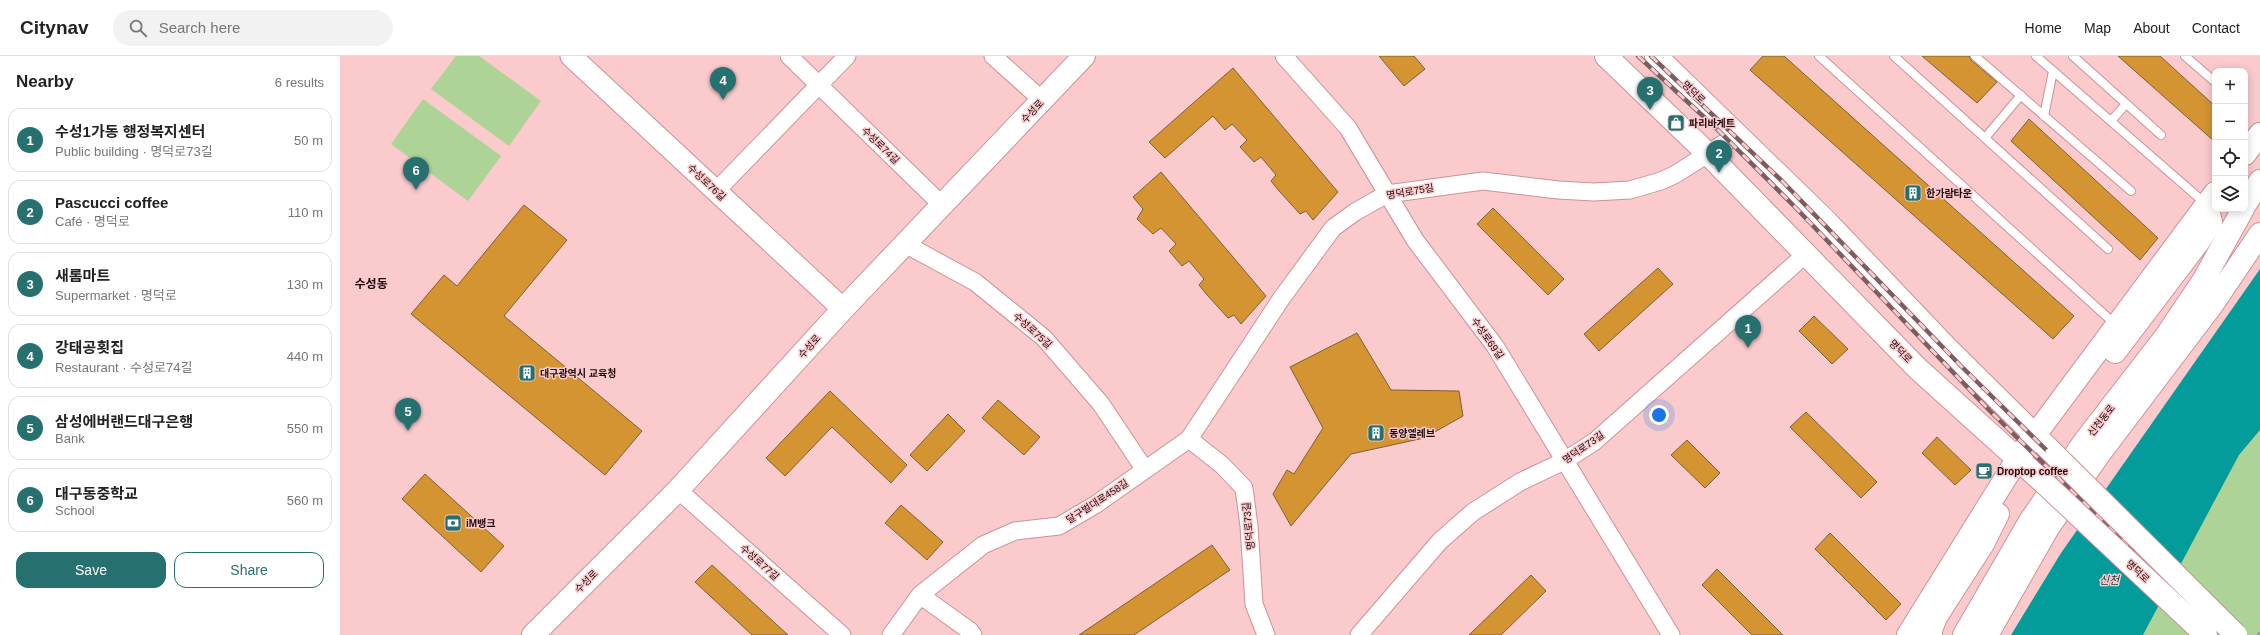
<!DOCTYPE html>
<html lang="en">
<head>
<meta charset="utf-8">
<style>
	:root { --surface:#fff; --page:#f2f2f2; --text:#222; --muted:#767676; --line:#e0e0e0; --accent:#267170 }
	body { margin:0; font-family:Arial,"Noto Sans KR",sans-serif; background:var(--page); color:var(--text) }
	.controls { position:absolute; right:12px; top:12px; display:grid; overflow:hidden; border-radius:8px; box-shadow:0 2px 10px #0003 }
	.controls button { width:36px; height:36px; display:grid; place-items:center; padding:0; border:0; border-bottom:1px solid var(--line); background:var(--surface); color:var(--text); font:20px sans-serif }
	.you { position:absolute; left:1319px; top:359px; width:14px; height:14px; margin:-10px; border:3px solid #fff; border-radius:50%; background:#1a73e8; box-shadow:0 0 0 6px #1a73e833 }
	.badge { display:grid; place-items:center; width:26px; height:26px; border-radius:50%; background:var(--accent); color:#fff; font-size:13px; font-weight:700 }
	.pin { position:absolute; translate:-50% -33px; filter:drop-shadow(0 1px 2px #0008) }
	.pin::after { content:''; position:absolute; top:21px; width:14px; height:12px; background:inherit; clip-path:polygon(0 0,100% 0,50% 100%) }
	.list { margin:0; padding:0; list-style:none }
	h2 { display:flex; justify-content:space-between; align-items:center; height:52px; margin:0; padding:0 16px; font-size:17px }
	h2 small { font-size:13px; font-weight:400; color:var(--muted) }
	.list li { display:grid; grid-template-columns:26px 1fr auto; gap:12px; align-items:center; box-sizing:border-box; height:64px; margin:0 8px 8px; padding:0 8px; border:1px solid var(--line); border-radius:12px }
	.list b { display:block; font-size:15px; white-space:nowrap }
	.list p { margin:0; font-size:13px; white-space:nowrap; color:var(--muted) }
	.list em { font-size:13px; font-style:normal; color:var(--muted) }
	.actions { display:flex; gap:8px; padding:12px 16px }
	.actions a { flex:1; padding:9px 0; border:1px solid var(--accent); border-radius:12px; text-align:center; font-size:14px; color:var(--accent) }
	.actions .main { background:var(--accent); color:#fff }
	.icon { flex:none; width:22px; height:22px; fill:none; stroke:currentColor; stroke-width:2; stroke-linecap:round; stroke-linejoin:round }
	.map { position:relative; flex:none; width:1920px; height:579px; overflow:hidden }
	header { display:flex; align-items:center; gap:24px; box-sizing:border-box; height:56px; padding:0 20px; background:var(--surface); border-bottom:1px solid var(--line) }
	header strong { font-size:19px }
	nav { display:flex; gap:22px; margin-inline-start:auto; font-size:14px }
	.search { width:280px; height:36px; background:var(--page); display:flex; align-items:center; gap:10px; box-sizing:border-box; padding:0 14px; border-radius:22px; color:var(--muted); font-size:15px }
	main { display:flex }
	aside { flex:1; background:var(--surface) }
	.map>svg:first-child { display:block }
	.green { fill:#add396 }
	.water { fill:#049c9b }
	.building { fill:#d39431; stroke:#7e6036 }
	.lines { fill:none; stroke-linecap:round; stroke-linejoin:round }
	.service-casing { stroke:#cc9297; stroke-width:10 }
	.minor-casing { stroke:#cc9297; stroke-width:19 }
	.tertiary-casing { stroke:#cc9297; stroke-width:23 }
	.secondary-casing { stroke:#cc9297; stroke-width:24 }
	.path { stroke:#b28b8e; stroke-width:2.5; stroke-dasharray:3 2; stroke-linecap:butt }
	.service { stroke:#fff; stroke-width:8 }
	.minor { stroke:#fff; stroke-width:17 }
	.tertiary { stroke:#fff; stroke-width:21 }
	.secondary { stroke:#fff; stroke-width:22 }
	.rail-casing { stroke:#7e5d60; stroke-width:4.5 }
	.rail { stroke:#facacd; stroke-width:3; stroke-dasharray:9; stroke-linecap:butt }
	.secondary-bridge-casing { stroke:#cc9297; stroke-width:24; stroke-linecap:butt }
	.secondary-bridge { stroke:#fff; stroke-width:22 }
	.labels { text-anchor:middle; stroke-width:3; stroke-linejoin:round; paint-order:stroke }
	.street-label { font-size:10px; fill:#1c080a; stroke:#facacd }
	.poi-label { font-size:10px; font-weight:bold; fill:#1c080a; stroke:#facacd; text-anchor:start }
	.water-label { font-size:11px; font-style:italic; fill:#203b3a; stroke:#facacd }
	.quarter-label { font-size:12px; font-weight:bold; fill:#1c080a; stroke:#facacd }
</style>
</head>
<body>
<header>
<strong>Citynav</strong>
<div class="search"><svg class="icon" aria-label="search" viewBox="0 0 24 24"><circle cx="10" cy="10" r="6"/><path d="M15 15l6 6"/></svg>Search here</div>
<nav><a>Home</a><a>Map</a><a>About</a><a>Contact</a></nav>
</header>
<main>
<aside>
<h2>Nearby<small>6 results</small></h2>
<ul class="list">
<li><span class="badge">1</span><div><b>수성1가동 행정복지센터</b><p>Public building · 명덕로73길</p></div><em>50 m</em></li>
<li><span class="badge">2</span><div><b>Pascucci coffee</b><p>Café · 명덕로</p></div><em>110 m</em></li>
<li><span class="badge">3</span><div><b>새롬마트</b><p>Supermarket · 명덕로</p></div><em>130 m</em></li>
<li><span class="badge">4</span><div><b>강태공횟집</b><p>Restaurant · 수성로74길</p></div><em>440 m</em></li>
<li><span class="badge">5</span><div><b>삼성에버랜드대구은행</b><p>Bank</p></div><em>550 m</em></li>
<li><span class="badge">6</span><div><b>대구동중학교</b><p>School</p></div><em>560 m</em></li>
</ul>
<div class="actions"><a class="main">Save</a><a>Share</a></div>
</aside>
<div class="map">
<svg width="1920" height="579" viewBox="0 0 1920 579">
	<rect width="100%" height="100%" fill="#facacd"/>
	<!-- green -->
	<path class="green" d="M116 0H139L201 45 169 90 91 33Z
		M83 43 161 100 128 145 51 88Z
		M1920 374V579H1803L1899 399Z"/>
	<!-- water -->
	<path class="water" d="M1920 213V374L1899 399 1803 579H1671L1721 497Z"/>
	<!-- building -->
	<path class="building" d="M1039 0H1074L1085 13 1064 30Z
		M1423 0H1444L1734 260 1713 283 1410 14Z
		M1582 0H1629L1631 4 1657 26 1637 47Z
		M1778 0H1820L1875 50V86Z
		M893 12 998 136 973 164 966 155 960 158 940 136 931 125 936 119 921 101 914 106 900 91 907 84 892 68 885 74 873 60 825 102 809 86Z
		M1689 63 1818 182 1800 204 1671 85Z
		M821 116 926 240 901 268 894 259 888 262 868 240 859 229 864 223 849 205 842 210 829 195 836 188 821 172 813 178 797 163 803 153 793 141Z
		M184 149 227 184 164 260 302 375 265 419 71 258 104 219 117 230Z
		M1153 152 1224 223 1208 239 1137 168Z
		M1318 212 1333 228 1259 295 1244 278Z
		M1474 260 1508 293 1492 308 1459 275Z
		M1017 277 1051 334 1119 335 1123 360 1084 382 1011 398 951 470 933 438 947 414 954 418 983 372 950 311Z
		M490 335 567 409 551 427 492 371 445 420 426 402Z
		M658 344 700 381 684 399 642 362Z
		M1466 356 1537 426 1521 442 1450 371Z
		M608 358 625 375 587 415 570 399Z
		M1597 381 1631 414 1615 429 1582 397Z
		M1347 384 1380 417 1365 432 1331 399Z
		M85 418 164 490 141 516 62 443Z
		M561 449 603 486 587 504 545 467Z
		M1490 477 1561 548 1546 564 1475 493Z
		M872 489 890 514 794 579H739Z
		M372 509 448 579H412L355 526Z
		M1377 513 1443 579H1412L1362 529Z
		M1191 519 1206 535 1161 579H1129Z"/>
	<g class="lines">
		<!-- service casing -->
		<g class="service-casing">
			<path id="service" d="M1479 0 1776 269
				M1554 0 1768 193
				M1635 0 1791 135
				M1696 0 1866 148
				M1733 0 1821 79
				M1845 0 1875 26
				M1704 60 1713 15
				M1771 65 1786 48
				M1645 82 1681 39"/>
		</g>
		<!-- minor casing -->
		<g class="minor-casing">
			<path id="minor" d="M449 0 602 149
				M653 0 702 44
				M944 0 1008 72 1075 184 1155 290 1331 579
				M376 135 507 0
				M565 188 635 226 704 282 761 348 805 414
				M849 383 882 409 904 432 909 470 914 548 926 579
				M338 434 502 579
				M580 539 630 575 633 579
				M551 579 580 539 643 489 675 475 719 470 755 449 849 383 941 243 993 172 1015 156 1047 138 1143 125 1218 134 1254 136 1290 134 1321 125 1336 118 1397 79
				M1019 579 1100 485 1133 456 1180 426 1224 405 1254 386 1466 198"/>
		</g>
		<!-- tertiary casing -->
		<g class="tertiary-casing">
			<path id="tertiary" d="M231 0 503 253"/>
		</g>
		<!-- secondary casing -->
		<g class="secondary-casing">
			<path id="secondary" d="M1266 0 1367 97 1577 312 1701 424
				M1316 0 1487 166 1606 291 1716 400
				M1905 98 1920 78
				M1905 149 1920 125
				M1775 296 1860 184 1871 166 1867 149
				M193 579 338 434 503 253 744 0
				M1568 579 1678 402 1875 137
				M1591 579V574L1596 561 1643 488 1658 458
				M1624 579 1690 465 1744 386 1826 280 1863 225 1903 153
				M1647 579 1708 472 1760 397 1872 249 1920 178"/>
		</g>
		<!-- path -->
		<path class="path" d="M1918 579 1920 576"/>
		<!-- service -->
		<use href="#service" class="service"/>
		<!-- minor -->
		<use href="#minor" class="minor"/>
		<!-- tertiary -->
		<use href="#tertiary" class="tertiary"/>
		<!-- secondary -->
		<use href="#secondary" class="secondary"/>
		<!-- rail casing -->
		<g class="rail-casing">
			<path id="rail" d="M1298 0 1377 73 1457 153 1650 355 1835 536 1882 579
				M1311 0 1442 125 1621 310 1756 443 1901 579"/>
		</g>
		<!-- rail -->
		<use href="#rail" class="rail"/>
		<!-- secondary-bridge casing -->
		<g class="secondary-bridge-casing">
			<path id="secondary-bridge" d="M1716 400 1896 579
				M1701 424 1866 579"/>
		</g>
		<!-- secondary-bridge -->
		<use href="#secondary-bridge" class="secondary-bridge"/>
	</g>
	<!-- icons -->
	<defs>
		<g id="shop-square" transform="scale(0.9)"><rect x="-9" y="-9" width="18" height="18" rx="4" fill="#267170" stroke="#facacd"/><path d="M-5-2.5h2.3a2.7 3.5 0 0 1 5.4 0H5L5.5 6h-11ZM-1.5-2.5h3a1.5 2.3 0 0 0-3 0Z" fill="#fff"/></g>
		<g id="building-square" transform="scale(0.9)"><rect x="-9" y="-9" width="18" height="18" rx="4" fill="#267170" stroke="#facacd"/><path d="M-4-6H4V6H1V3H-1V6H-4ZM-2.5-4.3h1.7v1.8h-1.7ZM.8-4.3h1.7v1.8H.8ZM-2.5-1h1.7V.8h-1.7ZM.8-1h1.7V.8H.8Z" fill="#fff"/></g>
		<g id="cafe-square" transform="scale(0.9)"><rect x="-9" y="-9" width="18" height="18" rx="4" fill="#267170" stroke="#facacd"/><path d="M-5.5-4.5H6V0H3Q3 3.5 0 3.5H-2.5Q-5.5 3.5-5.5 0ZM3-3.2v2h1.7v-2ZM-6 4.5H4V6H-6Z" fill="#fff"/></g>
		<g id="bank-square" transform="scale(0.9)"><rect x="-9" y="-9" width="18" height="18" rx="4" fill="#267170" stroke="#facacd"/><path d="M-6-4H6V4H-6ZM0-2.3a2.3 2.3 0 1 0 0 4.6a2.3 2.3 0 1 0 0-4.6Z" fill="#fff"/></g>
	</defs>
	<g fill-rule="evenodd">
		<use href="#shop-square" x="1336" y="67"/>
		<use href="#building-square" x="1573" y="137"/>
		<use href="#building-square" x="187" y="317"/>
		<use href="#building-square" x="1036" y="377"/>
		<use href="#cafe-square" x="1644" y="415"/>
		<use href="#bank-square" x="113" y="467"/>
	</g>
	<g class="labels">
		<!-- street labels -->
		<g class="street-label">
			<text transform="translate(1354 36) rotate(44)" y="4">명덕로</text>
			<text transform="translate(692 55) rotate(-47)" y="4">수성로</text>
			<text transform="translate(541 89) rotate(44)" y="4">수성로74길</text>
			<text transform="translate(367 126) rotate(43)" y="4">수성로76길</text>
			<text transform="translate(1070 135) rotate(-10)" y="4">명덕로75길</text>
			<text transform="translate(693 274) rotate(42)" y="4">수성로75길</text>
			<text transform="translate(1148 282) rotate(55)" y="4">수성로69길</text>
			<text transform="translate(469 290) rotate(-48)" y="4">수성로</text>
			<text transform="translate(1561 295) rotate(46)" y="4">명덕로</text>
			<text transform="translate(1761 364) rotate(-52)" y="4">신천동로</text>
			<text transform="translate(1243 391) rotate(-35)" y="4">명덕로73길</text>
			<text transform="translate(757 445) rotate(-33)" y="4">달구벌대로458길</text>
			<text transform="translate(908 470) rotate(-96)" y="4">명덕로73길</text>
			<text transform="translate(420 506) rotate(42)" y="4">수성로77길</text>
			<text transform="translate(1798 515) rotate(43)" y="4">명덕로</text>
			<text transform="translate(246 525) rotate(-45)" y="4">수성로</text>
		</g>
		<!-- poi labels -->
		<g class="poi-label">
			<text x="1349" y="71">파리바게트</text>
			<text x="1586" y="141">한가람타운</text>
			<text x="200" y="321">대구광역시 교육청</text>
			<text x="1049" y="381">동양엘레브</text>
			<text x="1657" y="419">Droptop coffee</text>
			<text x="126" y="471">iM뱅크</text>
		</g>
		<!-- water labels -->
		<g class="water-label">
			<text x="1769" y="528">신천</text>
		</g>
		<!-- quarter labels -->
		<g class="quarter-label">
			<text x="31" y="232">수성동</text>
		</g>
	</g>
</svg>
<div class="controls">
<button>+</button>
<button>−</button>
<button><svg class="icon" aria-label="locate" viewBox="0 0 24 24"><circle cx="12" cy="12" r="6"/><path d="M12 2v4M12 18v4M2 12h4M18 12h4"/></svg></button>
<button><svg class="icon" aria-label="layers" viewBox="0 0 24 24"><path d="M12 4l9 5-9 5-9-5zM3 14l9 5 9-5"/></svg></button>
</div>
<div class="you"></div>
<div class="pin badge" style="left:1408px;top:292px">1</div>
<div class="pin badge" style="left:1379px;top:117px">2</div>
<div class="pin badge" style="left:1310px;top:54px">3</div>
<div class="pin badge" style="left:383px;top:44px">4</div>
<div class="pin badge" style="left:68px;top:375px">5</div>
<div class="pin badge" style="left:76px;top:134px">6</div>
</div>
</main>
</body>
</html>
